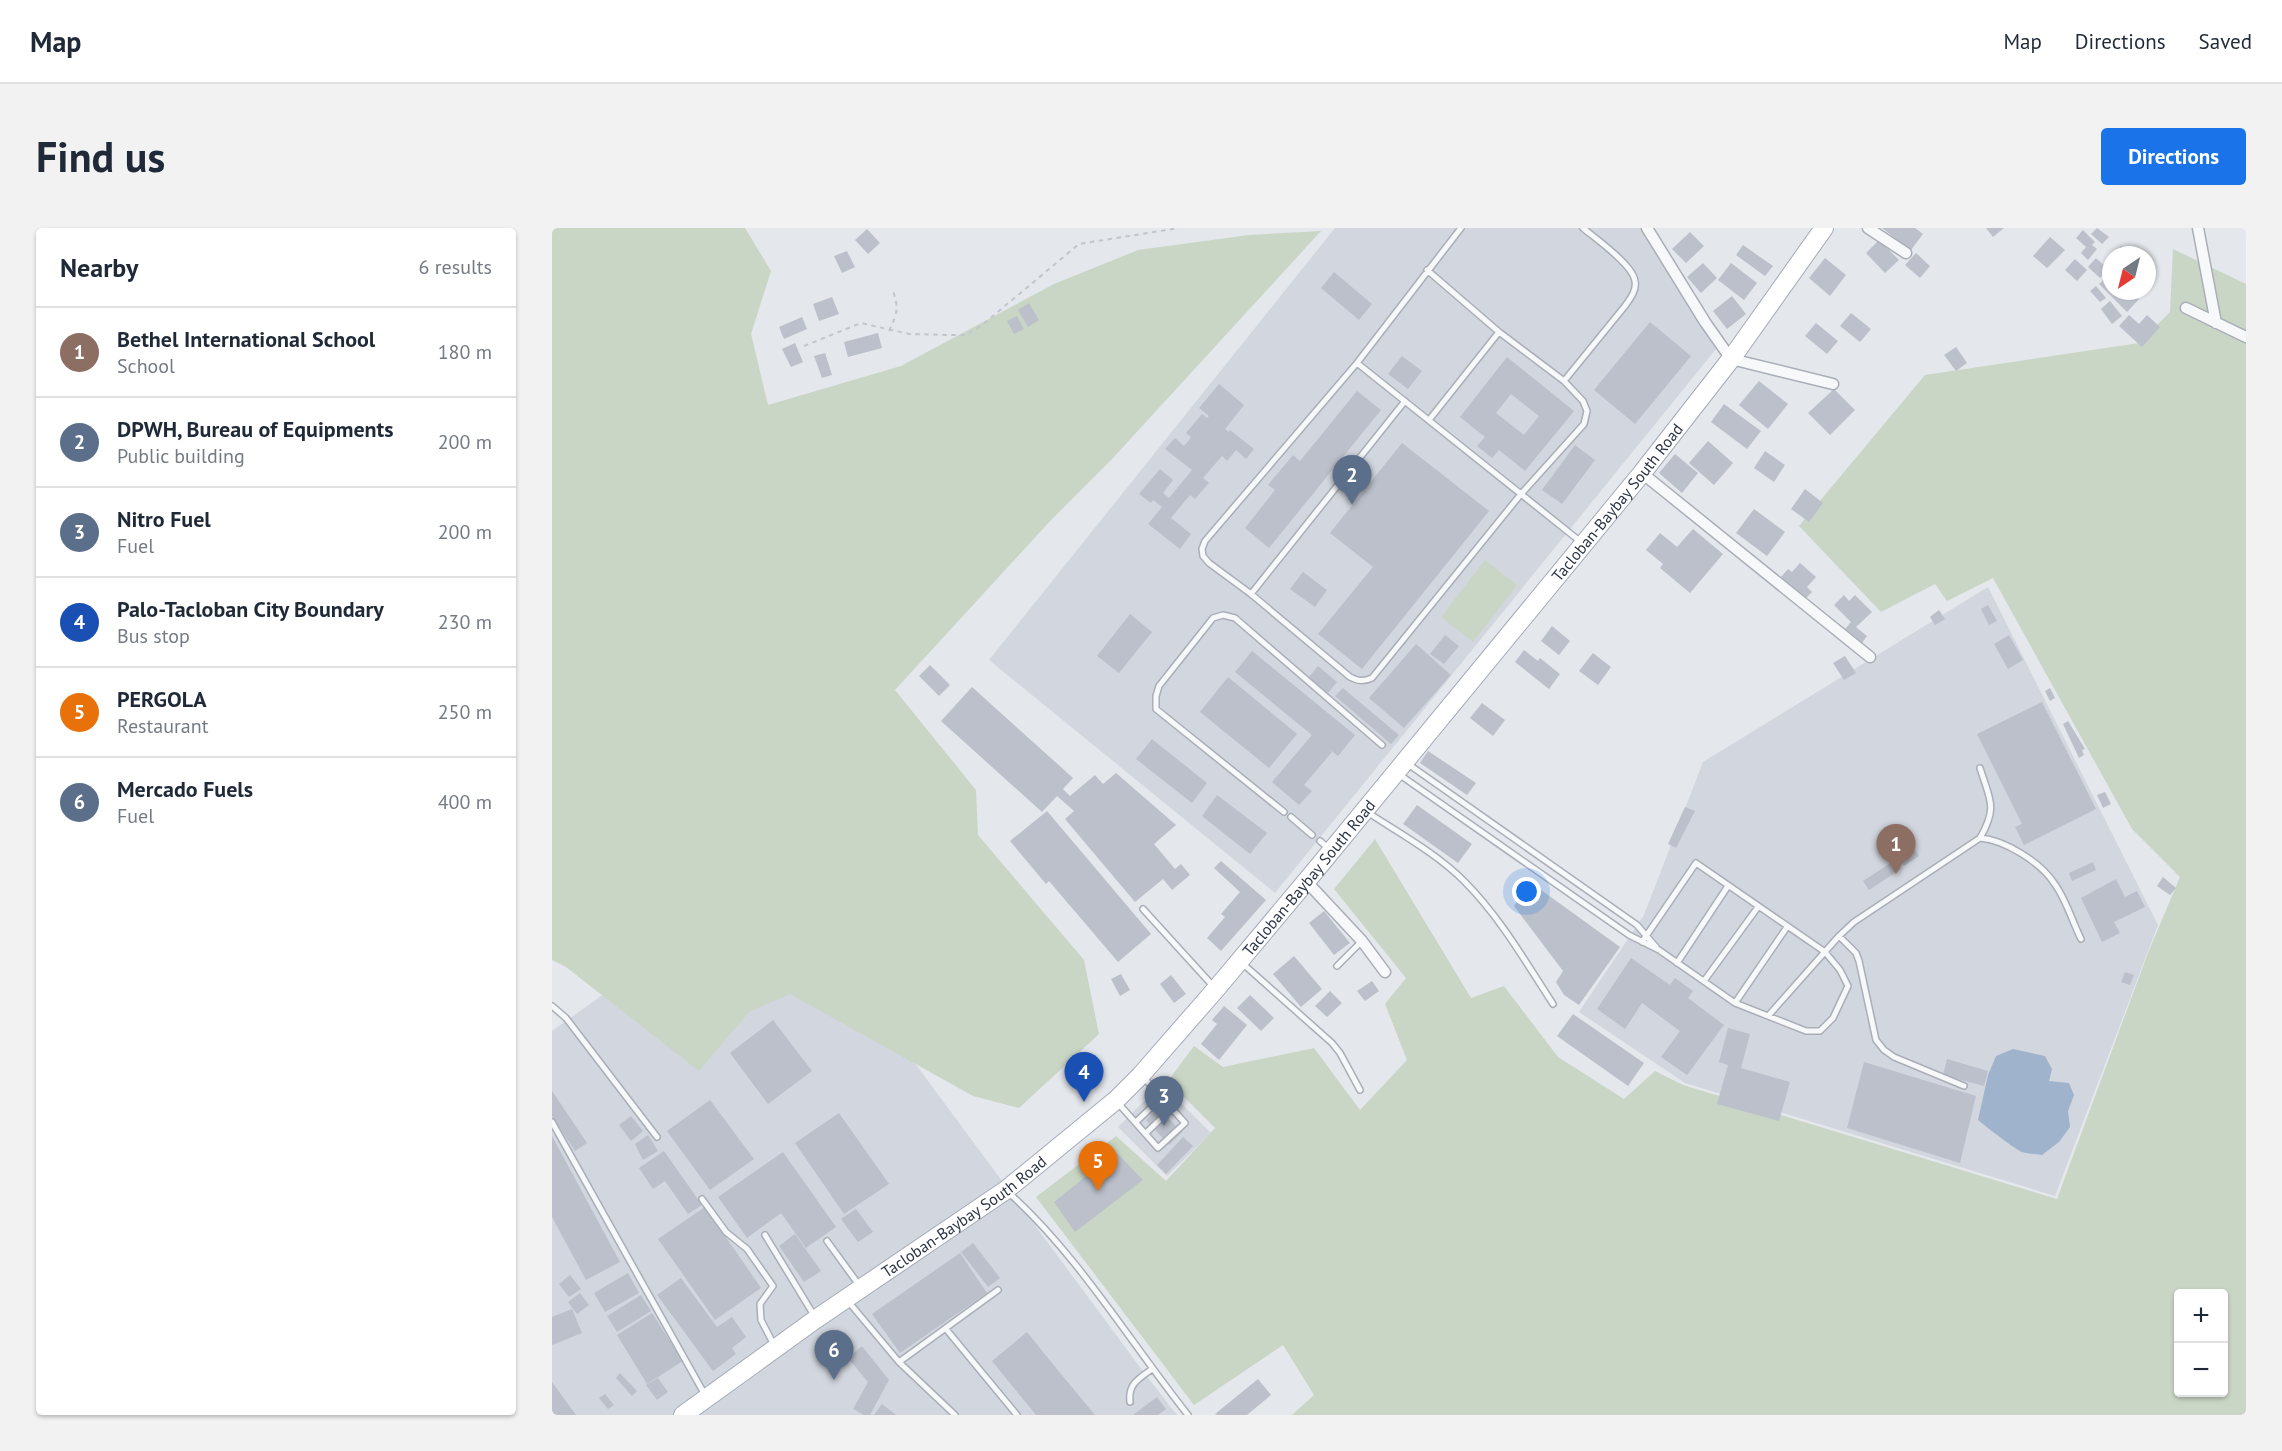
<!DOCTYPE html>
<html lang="en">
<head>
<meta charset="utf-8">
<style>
	:root { --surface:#fff; --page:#f2f2f3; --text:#1f2937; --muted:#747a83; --line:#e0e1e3; --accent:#1a73e8 }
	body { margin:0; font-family:"PT Sans",sans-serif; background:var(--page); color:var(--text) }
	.controls { position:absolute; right:18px; bottom:18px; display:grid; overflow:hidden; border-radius:6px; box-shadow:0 2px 4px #0004 }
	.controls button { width:54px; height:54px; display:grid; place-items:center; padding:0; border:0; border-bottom:2px solid var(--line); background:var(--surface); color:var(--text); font:30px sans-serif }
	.compass { position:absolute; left:1550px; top:18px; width:54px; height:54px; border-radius:50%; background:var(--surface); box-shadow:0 2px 4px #0004; rotate:215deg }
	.you { position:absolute; left:975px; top:664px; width:21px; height:21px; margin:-15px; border:4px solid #fff; border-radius:50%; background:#1a73e8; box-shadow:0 0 0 9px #1a73e833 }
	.badge { display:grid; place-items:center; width:39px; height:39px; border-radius:50%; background:var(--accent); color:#fff; font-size:20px; font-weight:700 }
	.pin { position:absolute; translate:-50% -50px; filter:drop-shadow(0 2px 3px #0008) }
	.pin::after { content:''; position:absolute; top:32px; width:21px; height:18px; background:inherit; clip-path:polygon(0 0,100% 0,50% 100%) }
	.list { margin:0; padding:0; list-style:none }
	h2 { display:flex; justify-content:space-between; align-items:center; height:78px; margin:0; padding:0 24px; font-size:26px }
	h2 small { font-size:20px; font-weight:400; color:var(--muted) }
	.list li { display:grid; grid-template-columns:39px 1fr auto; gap:18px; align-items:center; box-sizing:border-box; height:90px; padding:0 24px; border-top:2px solid var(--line) }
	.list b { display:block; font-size:22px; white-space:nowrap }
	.list p { margin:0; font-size:20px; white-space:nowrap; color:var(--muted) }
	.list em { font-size:20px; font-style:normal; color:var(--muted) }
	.map { position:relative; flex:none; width:1694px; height:1187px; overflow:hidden; border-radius:6px }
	header { display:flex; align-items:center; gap:36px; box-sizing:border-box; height:84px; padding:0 30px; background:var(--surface); border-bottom:2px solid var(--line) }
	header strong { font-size:28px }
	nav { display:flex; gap:33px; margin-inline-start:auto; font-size:21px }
	.intro { display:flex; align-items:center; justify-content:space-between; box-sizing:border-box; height:144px; padding:0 36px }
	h1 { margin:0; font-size:42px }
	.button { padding:15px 27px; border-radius:6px; background:var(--accent); color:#fff; font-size:21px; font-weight:700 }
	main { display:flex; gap:36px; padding:0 36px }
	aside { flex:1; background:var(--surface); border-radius:6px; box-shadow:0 2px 4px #0004 }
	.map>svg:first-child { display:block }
	.built { fill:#d2d6de }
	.green { fill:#c9d6c5; fill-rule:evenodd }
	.water { fill:#9fb4cc }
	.building { fill:#bbc0ca; fill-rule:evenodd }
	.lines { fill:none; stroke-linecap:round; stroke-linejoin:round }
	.service-casing { stroke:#a9aeb7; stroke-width:8 }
	.minor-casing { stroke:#a9aeb7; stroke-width:13 }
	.primary-casing { stroke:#a3abb8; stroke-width:20 }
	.path { stroke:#c2c5cb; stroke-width:2; stroke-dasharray:4.5 4.5; stroke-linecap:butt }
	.service { stroke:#f7f8fa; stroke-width:5 }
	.minor { stroke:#f7f8fa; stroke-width:10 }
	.primary { stroke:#fff; stroke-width:18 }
	.labels { text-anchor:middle; stroke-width:4.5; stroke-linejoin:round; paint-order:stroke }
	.street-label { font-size:16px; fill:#2b3445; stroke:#f4f6f9 }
</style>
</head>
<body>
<header>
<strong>Map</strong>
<nav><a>Map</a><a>Directions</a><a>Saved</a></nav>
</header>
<div class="intro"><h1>Find us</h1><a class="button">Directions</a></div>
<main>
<aside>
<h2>Nearby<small>6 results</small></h2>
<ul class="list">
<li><span class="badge" style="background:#8d6e63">1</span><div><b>Bethel International School</b><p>School</p></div><em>180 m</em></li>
<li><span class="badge" style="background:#5c6f8a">2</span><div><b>DPWH, Bureau of Equipments</b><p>Public building</p></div><em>200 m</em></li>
<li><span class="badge" style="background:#5c6f8a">3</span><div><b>Nitro Fuel</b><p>Fuel</p></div><em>200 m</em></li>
<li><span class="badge" style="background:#1a4fb4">4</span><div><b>Palo-Tacloban City Boundary</b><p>Bus stop</p></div><em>230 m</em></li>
<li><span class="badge" style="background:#e8710a">5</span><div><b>PERGOLA</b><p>Restaurant</p></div><em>250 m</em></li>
<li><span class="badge" style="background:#5c6f8a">6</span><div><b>Mercado Fuels</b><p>Fuel</p></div><em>400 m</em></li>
</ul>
</aside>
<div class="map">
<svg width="1694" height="1187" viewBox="0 0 1694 1187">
	<rect width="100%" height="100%" fill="#e4e7ec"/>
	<!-- built -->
	<path class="built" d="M783 0H1091L1164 121 723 665 437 432Z
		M1436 359 1606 697 1503 968 1133 855 1027 784 1092 687 1151 534Z
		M222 645 593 1146 625 1187H0V803Z
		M610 856 659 905 615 948 566 899Z"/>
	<!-- green -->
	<path class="green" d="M0 0H193L219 43 199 106 216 177 349 138 502 56 586 22 697 7 769 3 561 230 500 291 343 462 424 562 426 607 532 732 547 806 467 880 421 868 238 766 197 784 147 843 14 739 0 732Z
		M1621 21 1694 56V1187H740L762 1167 731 1117 642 1177 484 969 564 908 614 953 663 900 616 853 642 818 671 839 762 820 808 882 855 832 833 776 854 750 782 661 823 611 919 770 952 758 1006 829 1072 871 1103 843 1131 857 1505 971 1596 725 1628 649 1580 601 1441 350 1395 373 1383 356 1329 384 1247 298 1373 147 1587 115 1618 84ZM1626 1066H1672V1164H1626Z
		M933 332 965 357 921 414 889 389Z"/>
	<!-- water -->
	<path class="water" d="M1461 821 1493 828 1500 841 1497 853 1517 855 1522 867 1516 883 1518 899 1507 914 1490 927C1484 926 1477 926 1470 924 1464 922 1433 898 1426 892L1436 847 1444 828Z"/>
	<!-- building -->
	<path class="building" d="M1330 0H1363L1371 6 1359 22Z
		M1434 0H1452L1441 9Z
		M1545 0 1557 9 1550 16 1539 6Z
		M315 1 328 15 316 26 303 12Z
		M1531 2 1543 14 1540 17 1545 21 1536 32 1529 25 1534 19 1524 10Z
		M1138 4 1152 18 1134 35 1120 21Z
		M1498 9 1513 22 1495 40 1481 28Z
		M1327 12 1347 32 1333 45 1314 25Z
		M1191 17 1221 38 1213 48 1184 27Z
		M1569 18 1582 27H1563Z
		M295 23 303 39 290 45 282 28Z
		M1364 25 1378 38 1368 50 1353 37Z
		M1273 30 1294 47 1278 68 1257 50Z
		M1544 30 1556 41 1548 50 1536 39Z
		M1523 31 1535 42 1525 53 1513 42Z
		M1151 35 1165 50 1149 65 1135 49Z
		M1179 35 1205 55 1192 72 1166 52Z
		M782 44 820 76 807 92 769 60Z
		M1558 45 1559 63H1578L1587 71 1575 84 1547 56Z
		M1544 58 1554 70 1548 74 1538 63Z
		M1180 68 1194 86 1175 101 1161 83Z
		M280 69 287 86 267 93 261 76Z
		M1558 73 1570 88 1560 96 1549 81Z
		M477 75 487 92 476 99 466 82Z
		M1299 85 1319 101 1308 114 1288 98Z
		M1577 87 1587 96 1595 87 1608 99 1590 119 1567 98Z
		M465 88 472 101 462 106 455 93Z
		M250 89 255 101 232 111 227 99Z
		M1098 94 1139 128 1083 196 1042 162Z
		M1264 95 1286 113 1275 126 1253 108Z
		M326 105 330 120 296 129 292 114Z
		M243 115 251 134 239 139 230 121Z
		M1404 119 1415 135 1404 143 1392 127Z
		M273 125 280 147 270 150 262 128Z
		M850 128 870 143 856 161 836 146Z
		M955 129 1022 183 973 243 947 222 940 230 925 218 933 209 908 189ZM959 166 987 188 972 207 944 185Z
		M1207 153 1236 176 1216 201 1187 177Z
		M667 156 692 177 673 201 677 204 678 202 702 221 694 231 684 222 675 233 670 228 651 250 657 255 643 271 638 267 619 290 639 306 628 321 596 296 610 279 601 272 599 275 587 266 608 241 621 252 611 265 617 270 640 242 613 221 623 210 632 218 637 212 639 209 634 205 650 186 655 190 657 188 647 180Z
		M1282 161 1303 182 1278 207 1256 185Z
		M805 163 829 182 717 320 693 300 723 262 716 257 741 227 748 233Z
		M1172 176 1209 203 1195 221 1159 194Z
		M1156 213 1181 235 1162 257 1137 235Z
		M850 215 937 283 810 441 766 406 821 339 778 305Z
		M1023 217 1043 232 1010 276 990 262Z
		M1213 223 1233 237 1222 254 1202 240Z
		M1123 226 1146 245 1130 265 1107 245Z
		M1253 261 1271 275 1257 294 1239 281Z
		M1202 281 1233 304 1215 328 1184 305Z
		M1141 301 1171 326 1138 365 1108 340 1111 336 1094 322 1108 305 1125 319Z
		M1248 335 1264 349 1255 359 1260 364 1253 371 1229 349 1236 341 1240 344Z
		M751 344 775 362 763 379 738 361Z
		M1292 367 1297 373 1303 367 1320 384 1304 399 1315 408 1310 415 1293 401 1299 394 1282 377Z
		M1436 377 1445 393 1437 397 1429 381Z
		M1387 382 1393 391 1383 397 1378 389Z
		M578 386 600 404 567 445 545 428Z
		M1000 398 1018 413 1007 427 989 413Z
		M893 407 907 418 892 436 878 426Z
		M1457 407 1471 432 1456 441 1442 416Z
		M864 416 899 447 852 500 817 470Z
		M972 422 986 433 988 430 1008 446 997 461 963 434Z
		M700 423 803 507 786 528 774 519 780 524 752 557 760 563 747 577 720 554 760 507 683 444Z
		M1041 425 1059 439 1046 457 1027 443Z
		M1293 428 1304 445 1292 452 1281 435Z
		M378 437 398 457 387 468 367 448Z
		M766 438 785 454 776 465 757 449Z
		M676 449 745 506 717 540 648 484Z
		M420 459 521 550 511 561 518 568 543 547 551 556 564 545 624 597 602 616 623 641 629 636 638 647 620 662 611 651 583 674 513 591 522 583 505 568 490 584 389 493Z
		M791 460 847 507 839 516 783 468Z
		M1498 460 1503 470 1498 473 1493 463Z
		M1490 474 1544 581 1472 617 1463 599 1470 596 1425 506Z
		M930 475 953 492 941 508 918 490Z
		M1516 493 1533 521 1530 522 1532 527 1527 530 1511 496Z
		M600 511 655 555 640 575 584 531Z
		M876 523 924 555 915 567 868 535Z
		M1553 564 1559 576 1551 580 1545 567Z
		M665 567 715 605 698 626 650 588Z
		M865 577 920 616 906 635 851 596Z
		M1133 579 1143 583 1124 620 1116 616Z
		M495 583 599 706 566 734 497 653 494 656 458 613Z
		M1362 620 1367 628 1352 638 1347 629Z
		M1343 632 1349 641 1317 662 1311 653Z
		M669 633 714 672 669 723 655 710 673 689 669 686 688 664 662 640Z
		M1541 634 1544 642 1520 653 1517 645Z
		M1611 649 1624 660 1618 667 1605 658Z
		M1564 651 1573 669 1585 663 1593 679 1562 694 1568 705 1550 714 1529 670Z
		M978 654 1068 719 1027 777 1012 767 1004 754 1011 743 962 678Z
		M772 683 798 715 782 727 757 695Z
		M742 728 770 761 749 779 721 746Z
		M1079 730 1118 757 1123 750 1141 763 1136 770 1172 797 1135 847 1109 829 1128 803 1090 775 1073 801 1045 781Z
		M1573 744 1582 747 1578 757 1569 754Z
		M569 746 578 762 568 768 559 751Z
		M619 747 634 766 622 775 608 756Z
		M820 753 827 763 813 773 805 763Z
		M778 763 790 775 775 789 763 778Z
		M698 767 722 790 709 803 685 780Z
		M672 778 695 797 667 832 649 816 665 796 660 792Z
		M1021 786 1092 835 1076 858 1005 808Z
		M221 792 260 843 216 876 178 825Z
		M1176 800 1198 806 1189 840 1238 854 1227 893 1165 876 1176 837 1167 834Z
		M1395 831 1436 843 1432 858 1391 847Z
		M1312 834 1424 868 1408 935 1295 900Z
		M0 863 35 915 23 923 0 888Z
		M158 872 202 931 158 962 115 903Z
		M606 880 630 904 617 917 594 892Z
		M287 885 337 956 292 986 243 915Z
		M79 888 91 903 79 913 67 897Z
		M96 907 106 923 91 932 83 916Z
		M0 908 68 1034 34 1052 0 989Z
		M631 909 641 918 614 946 605 937Z
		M112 923 150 977 136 986 113 953 101 961 87 940Z
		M231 924 284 999 254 1020 229 985 195 1010 166 969Z
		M564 924 591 952 523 1004 502 974Z
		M153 979 209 1060 163 1092 106 1011Z
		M304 981 321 1004 306 1014 289 991Z
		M243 1006 269 1043 252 1054 227 1018Z
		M421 1015 448 1050 436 1059 409 1024Z
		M408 1025 435 1065 348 1125 320 1086Z
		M76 1045 87 1065 53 1084 42 1065Z
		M18 1047 29 1061 17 1069 7 1056Z
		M129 1050 165 1099 180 1089 194 1109 180 1120 184 1126 161 1143 105 1067Z
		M28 1065 37 1077 25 1086 16 1074Z
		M89 1067 99 1083 65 1104 55 1088Z
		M20 1081 30 1105 0 1117V1089Z
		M100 1085 131 1133 95 1156 65 1107Z
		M475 1104 504 1140 543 1187H484L440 1133Z
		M310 1118 337 1152 318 1187H312L301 1181 316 1154 296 1130Z
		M68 1145 85 1163 80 1168 64 1150Z
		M106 1150 116 1164 105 1172 94 1157Z
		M706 1151 719 1167 695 1187H665L663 1186Z
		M0 1154 24 1187H0Z
		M53 1166 62 1177 56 1181 47 1170Z
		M605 1169 614 1181 606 1187H581Z
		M330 1176 344 1187H322Z"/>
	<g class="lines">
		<!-- service casing -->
		<g class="service-casing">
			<path id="service" d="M875 42 947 104 1012 153 1031 173 1035 183 1032 196 969 266 820 450C811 454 806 453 798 449L699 366 657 335 651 328 650 321 653 313 805 135 909 0
				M805 135 1029 314
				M1012 153 1073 78C1078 71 1085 62 1083 53 1081 37 1044 11 1031 0
				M877 192 947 104
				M699 366 853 173
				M856 536 1085 697 1104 719
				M848 547 1077 707 1107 722 1183 775 1254 803H1268L1281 790 1296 758 1288 742 1273 724 1144 635 1090 714
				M732 584 604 481V468L607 458 661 390 671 387 683 390 830 517
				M815 584C847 605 884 625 912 653 948 689 973 733 1001 776
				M739 589 760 607
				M1428 610C1446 579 1438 572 1428 540
				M768 613 776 620
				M591 681 661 758
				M1287 708 1304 725 1307 733 1324 812 1332 822 1342 829 1412 858
				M690 735 780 815 788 825 808 862
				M1125 735 1176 658
				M785 738 810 713
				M1152 753 1206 679
				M1183 775 1235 699
				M0 778 14 790 105 909
				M1217 787 1287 708 1302 694 1428 610C1453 612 1488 634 1502 655 1514 671 1520 693 1529 711
				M566 875 606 920 633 895 592 850
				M0 894 153 1167
				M584 894 610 869
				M594 905 620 880
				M457 965C526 1027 578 1114 636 1187
				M150 971 174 1004 195 1021 221 1058 208 1076 209 1092 223 1119
				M213 1007 263 1089
				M275 1013 307 1057
				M295 1072 347 1134 446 1062
				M394 1101 465 1187
				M347 1134 403 1187
				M578 1174C576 1156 586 1151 600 1141"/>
		</g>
		<!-- minor casing -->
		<g class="minor-casing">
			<path id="minor" d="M1095 0 1153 94 1179 131 1281 156
				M1316 0 1354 25
				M1646 0 1664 95
				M1634 80 1694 109
				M1090 245 1318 429
				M754 653 810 713 833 744"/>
		</g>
		<!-- primary casing -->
		<g class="primary-casing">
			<g id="primary">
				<path id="s1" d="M131 1187 264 1091 454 962 564 872 589 847 664 761 762 644 1090 245 1179 131 1272 0"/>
			</g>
		</g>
		<!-- path -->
		<path class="path" d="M337 103C346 84 347 80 340 60
			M252 118 309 95 357 106 398 107H414L429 98 527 16 627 0"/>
		<!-- service -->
		<use href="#service" class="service"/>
		<!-- minor -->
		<use href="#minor" class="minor"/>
		<!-- primary -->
		<use href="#primary" class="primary"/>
	</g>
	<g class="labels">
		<!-- street labels -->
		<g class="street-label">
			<text dy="6" stroke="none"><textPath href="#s1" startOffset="1316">Tacloban-Baybay South Road</textPath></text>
			<text dy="6" stroke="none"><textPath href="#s1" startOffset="830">Tacloban-Baybay South Road</textPath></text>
			<text dy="6" stroke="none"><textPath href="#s1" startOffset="344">Tacloban-Baybay South Road</textPath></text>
		</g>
	</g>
</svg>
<div class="controls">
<button>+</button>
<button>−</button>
</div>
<svg class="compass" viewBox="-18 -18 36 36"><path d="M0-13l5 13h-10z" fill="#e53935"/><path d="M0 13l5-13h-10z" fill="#747a83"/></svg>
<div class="you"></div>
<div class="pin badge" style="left:1344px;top:646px;background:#8d6e63">1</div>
<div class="pin badge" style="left:800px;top:277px;background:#5c6f8a">2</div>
<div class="pin badge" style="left:612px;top:898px;background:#5c6f8a">3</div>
<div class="pin badge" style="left:532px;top:874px;background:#1a4fb4">4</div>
<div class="pin badge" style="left:546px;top:963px;background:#e8710a">5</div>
<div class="pin badge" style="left:282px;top:1152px;background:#5c6f8a">6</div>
</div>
</main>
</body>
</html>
